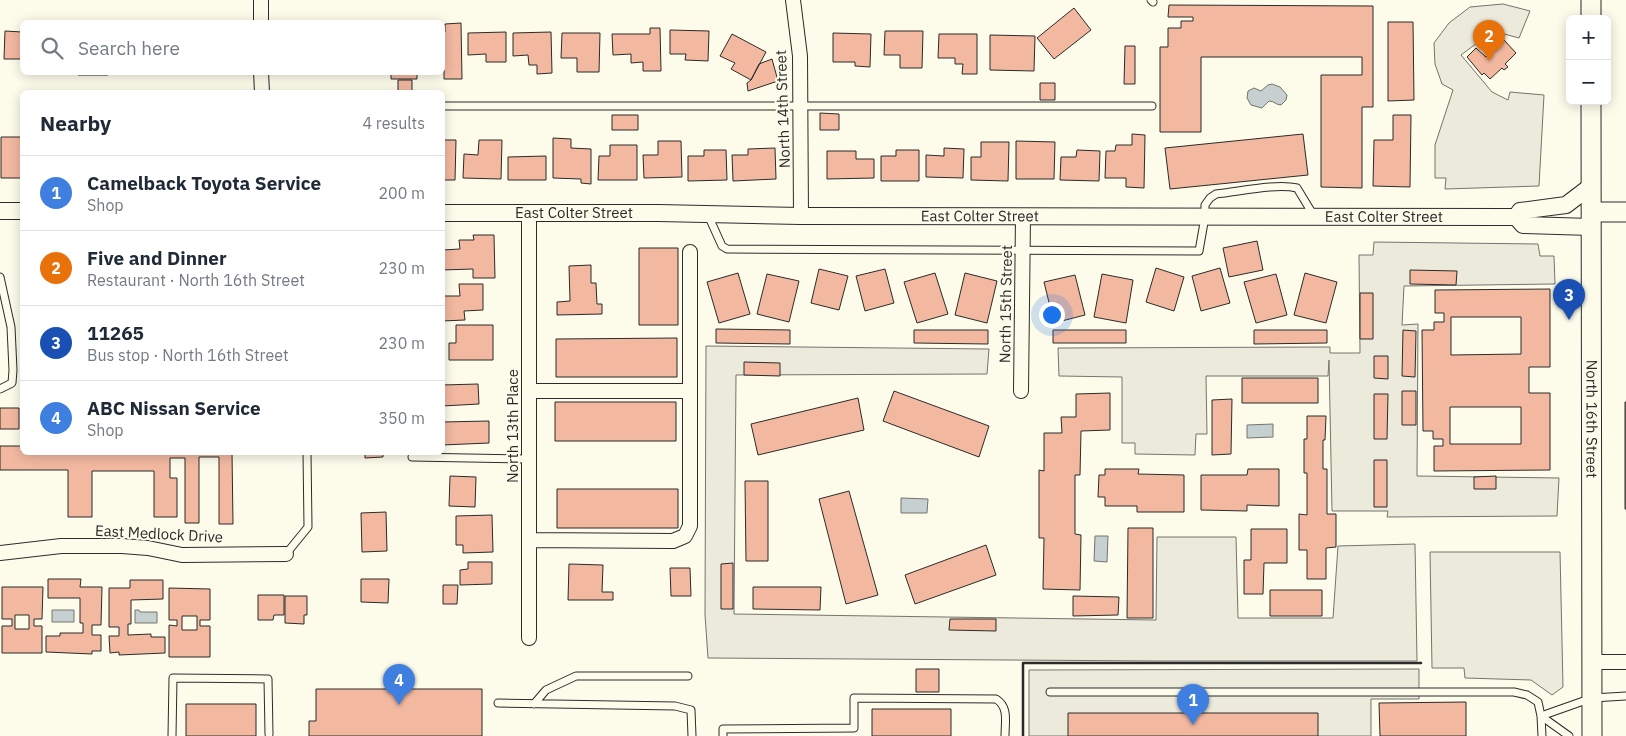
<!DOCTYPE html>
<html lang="en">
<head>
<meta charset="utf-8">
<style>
	:root { --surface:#fff; --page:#f2f2f3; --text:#1f2937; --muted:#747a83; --line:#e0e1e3; --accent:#db2777 }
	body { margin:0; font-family:"IBM Plex Sans",sans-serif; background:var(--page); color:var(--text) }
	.controls { position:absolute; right:15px; top:15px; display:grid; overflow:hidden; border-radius:8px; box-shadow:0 2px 12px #0003 }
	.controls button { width:45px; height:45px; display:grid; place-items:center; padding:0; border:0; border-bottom:1px solid var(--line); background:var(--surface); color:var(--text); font:25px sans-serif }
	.you { position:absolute; left:1051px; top:314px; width:18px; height:18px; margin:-12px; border:4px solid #fff; border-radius:50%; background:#1a73e8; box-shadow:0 0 0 8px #1a73e833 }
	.badge { display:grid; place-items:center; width:32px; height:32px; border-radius:50%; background:var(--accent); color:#fff; font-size:16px; font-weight:700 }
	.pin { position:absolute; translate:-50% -41px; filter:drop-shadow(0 1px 2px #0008) }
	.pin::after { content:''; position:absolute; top:26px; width:18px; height:15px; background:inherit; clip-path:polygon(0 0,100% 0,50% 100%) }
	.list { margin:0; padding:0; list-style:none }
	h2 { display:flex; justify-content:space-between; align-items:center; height:65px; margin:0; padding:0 20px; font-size:21px }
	h2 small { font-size:16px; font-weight:400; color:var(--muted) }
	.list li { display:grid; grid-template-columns:32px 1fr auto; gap:15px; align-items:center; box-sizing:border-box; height:75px; padding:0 20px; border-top:1px solid var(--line) }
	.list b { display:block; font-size:19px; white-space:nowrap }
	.list p { margin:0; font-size:16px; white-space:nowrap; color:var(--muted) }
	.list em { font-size:16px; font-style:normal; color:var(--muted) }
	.icon { flex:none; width:28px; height:28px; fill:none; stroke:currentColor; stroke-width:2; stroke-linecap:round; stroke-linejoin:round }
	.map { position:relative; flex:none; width:1626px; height:736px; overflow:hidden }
	.search { position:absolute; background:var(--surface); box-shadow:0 2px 12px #0003; left:20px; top:20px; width:425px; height:55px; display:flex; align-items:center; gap:12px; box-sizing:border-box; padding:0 18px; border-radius:8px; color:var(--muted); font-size:19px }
	.panel { position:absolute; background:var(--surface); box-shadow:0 2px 12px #0003; left:20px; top:90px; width:425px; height:365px; border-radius:8px }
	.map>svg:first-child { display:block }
	.parking { fill:#eceadb; stroke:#74746e }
	.water { fill:#c7d0d0; stroke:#74746e }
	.building { fill:#f2b8a0; stroke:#2b2b2b; fill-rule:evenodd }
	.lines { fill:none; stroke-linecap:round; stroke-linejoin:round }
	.service-casing { stroke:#2b2b2b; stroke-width:9 }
	.minor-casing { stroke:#2b2b2b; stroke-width:16 }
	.tertiary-casing { stroke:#2b2b2b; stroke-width:18 }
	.secondary-casing { stroke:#2b2b2b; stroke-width:21 }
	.service { stroke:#fdfbea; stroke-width:7 }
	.minor { stroke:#fdfbea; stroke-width:14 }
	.tertiary { stroke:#fdfbea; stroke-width:16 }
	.secondary { stroke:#fdfbea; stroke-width:19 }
	.wall { stroke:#2b2b2b; stroke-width:2.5 }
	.labels { text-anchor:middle; stroke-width:4; stroke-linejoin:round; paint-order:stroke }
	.street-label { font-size:15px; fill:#2b2b2b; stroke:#fdfbea }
</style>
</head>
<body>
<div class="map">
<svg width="1626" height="736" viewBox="0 0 1626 736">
	<rect width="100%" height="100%" fill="#fdfbea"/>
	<!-- parking -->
	<path class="parking" d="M1503 4 1530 11 1519 38 1493 31 1461 55 1492 92 1508 100 1510 92 1544 95 1539 186 1445 189 1446 178H1435V145L1453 90 1442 84 1435 64 1434 43 1449 23 1470 7Z
		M1374 242 1538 244 1540 256H1554L1555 284 1404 286 1402 325 1418 324 1417 476 1559 478 1557 516 1387 517 1388 511H1332L1329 360 1328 376H1206L1207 434H1196L1195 455 1135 454V443H1122V377L1059 376 1058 348 1330 347V353H1360L1359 255H1373Z
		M706 346 989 349 987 374 736 375 734 614 1156 620 1157 537H1236L1238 618H1333L1338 546 1415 544 1417 661H1156L708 658 705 615Z
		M1430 552H1560L1563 687 1552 695 1531 680 1465 678 1464 668H1432Z
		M1419 669V699H1371V736H1029V670Z"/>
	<!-- water -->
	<path class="water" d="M1272 84 1280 87 1287 95 1286 100 1281 105C1276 105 1274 101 1269 101L1262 108 1251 105 1247 98 1248 91 1254 88 1261 91 1268 85Z
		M1273 424V437L1247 438V425Z
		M901 498 928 499 927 513H901Z
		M1095 536H1108L1107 562 1094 561Z
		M52 610H74V622H52Z
		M135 610H139L140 612H157V623H135Z"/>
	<!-- building -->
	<path class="building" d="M1169 5 1373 6V107H1362V188L1321 187V75H1362V57H1201V132H1160V47H1168V28H1181V21H1193V17H1168Z
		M1074 8 1091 30 1054 59 1037 38Z
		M1388 22H1413L1414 100 1388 101Z
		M461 23 462 79H444V70H442V32H445V24Z
		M650 28H660L661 71H643V62L631 63V54L613 55 612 34H650Z
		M670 30 709 31 708 61 685 60 686 54H670Z
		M5 31 22 32V59H4Z
		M885 31H923L922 68H900V55H884Z
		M506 32V62H486V54L468 55V33Z
		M551 32 552 73 537 74V65H529L528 55 513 56V33Z
		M562 33H600L599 72H577V58H561Z
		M833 33 871 34 870 67 855 66V62H833Z
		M732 34 766 52 751 80 731 69 735 63 720 56Z
		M939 34H977V74H962L963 64H955V58H938Z
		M990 35 1035 36 1034 71 990 70Z
		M1504 40 1516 53 1505 64 1508 67 1504 70 1502 68 1490 79 1484 73 1482 75 1467 57 1476 48 1486 57Z
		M1125 46H1135V84H1124Z
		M772 59 778 81 748 91 747 83 751 80 759 64Z
		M78 72H108V75H78Z
		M391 72H417V79H391Z
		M398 80H412V92H398Z
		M1040 83H1055V100H1040Z
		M820 113 839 114V130H820Z
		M612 115H638V130H612Z
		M1393 115H1411L1410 187 1373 186 1374 140H1393Z
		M1132 134 1145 135 1144 188 1126 187V178H1105L1106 151H1115L1116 145H1132Z
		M1303 134 1308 175 1170 189 1165 148Z
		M1 137H22V178H1Z
		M553 138 571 139V148L591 149V184L581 183V179L553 178Z
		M442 140H456L455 180H442Z
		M479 140H502L501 179 463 178 464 154 478 155Z
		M658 141H681L682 177 644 178 643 155H658Z
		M1016 141 1055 142 1054 179H1016Z
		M981 142H1009L1008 181 971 180V157H981Z
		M610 145H637V180H598L599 156H610Z
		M775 148 776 179 733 181 732 155H748V149Z
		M944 148 964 149 963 178 926 177V155L944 156Z
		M704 150H726L727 180 688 181V156H704Z
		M896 150H919V181H881V156H896Z
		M1077 150 1100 151 1099 181 1060 180 1061 157H1076Z
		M827 151H856V159H874V178L827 179Z
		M546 156V180H508V157Z
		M473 235H494L495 278H473V269L442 270V240L443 250 460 249 459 240H474Z
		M1257 241 1263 270 1229 277 1223 248Z
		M639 248H678V325H639Z
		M591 265V283H596L597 304H602V314L557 315V302L570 301 569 266Z
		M1156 268 1184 277 1174 311 1146 302Z
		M1220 268 1230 303 1201 311 1192 276Z
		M819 269 848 276 839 310 811 303Z
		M885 269 894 303 865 311 856 276Z
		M1410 270 1457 271 1456 285 1410 284Z
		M738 273 750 314 719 323 707 282Z
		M935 273 948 314 917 323 904 282Z
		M965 273 997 281 987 323 955 315Z
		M1305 273 1337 282 1326 323 1294 315Z
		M767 274 799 281 789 322 757 314Z
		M1102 274 1133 280 1126 323 1094 317Z
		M1276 274 1287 315 1256 323 1244 282Z
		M1075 275 1085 315 1054 323 1044 282Z
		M459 284H483V310L464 311 465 320 442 321 444 296H460Z
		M1550 289V367H1529V393H1550V470L1434 471V446H1443V439H1433V431H1423L1422 330H1434V322H1444V313H1435V290ZM1451 317H1521V354L1451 355ZM1450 407H1521V444H1450Z
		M1360 293H1373V339H1360Z
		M456 325H493V360H449V343H456Z
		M716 329 790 330V344L716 343Z
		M914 330H988V344L914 343Z
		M1053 330H1126V343H1053Z
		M1254 330H1327V343L1254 344Z
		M1403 330 1416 331 1415 377 1402 376Z
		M677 338V377H556V339Z
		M1374 356H1388V379L1374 378Z
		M744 362 780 363V376L744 375Z
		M1242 378H1318V403H1242Z
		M478 384 479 404 442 406V385Z
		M894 391 989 426 979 457 883 421Z
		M1402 391H1416V425H1402Z
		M1110 393V430L1081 431 1080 475H1075V534L1081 535 1080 590 1043 589 1044 538H1039V470L1044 471V433H1062L1061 417H1076V394Z
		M1374 394H1388L1387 439H1374Z
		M858 398 864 430 758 455 751 424Z
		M1232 399 1231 454 1212 455V400Z
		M555 402H676V441H555Z
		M1625 402H1626V509H1625Z
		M0 408H19V429H0Z
		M1307 416H1326L1325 440H1323V469H1327V514H1336V547L1326 548V579H1307V550H1299V514L1307 515V473H1304V439H1307Z
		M489 421V443L442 445V422Z
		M0 446H22V452H232L233 524H219V457H199V523H185V458H170V478H177V517H154V471H92V517H68V470H0Z
		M365 452H383V457L365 458Z
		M1374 460H1387V507H1374Z
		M1105 469H1139L1138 474 1184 475V512H1137V506H1105V497H1098L1099 475H1105Z
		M1248 469H1279V506L1247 505V511L1201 510V475H1247Z
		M450 476 476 477 475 507 449 506Z
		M1496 476V489H1474V477Z
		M745 481H768V561H746Z
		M557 489H678V528H557Z
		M849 491 878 595 846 604 819 499Z
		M386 512 387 551 362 552 361 513Z
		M492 515 493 552 463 553V545H456V516Z
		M1128 528H1153V618H1127Z
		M1251 529H1287V563H1264L1263 594H1244V560H1251Z
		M986 545 996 575 915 604 905 575Z
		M468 562H492V584L460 585V570L468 569Z
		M733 563V609H721V564Z
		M569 564 603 565 602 592H613V600H568Z
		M670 568H690L691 596H671Z
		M48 579H81L80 587H102L101 625H92V635H101V651H92V654L46 652V636H60V633H83V623H80V598H48Z
		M361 579H389L388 603 361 602Z
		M130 580H163V599L131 600V624H128V635L151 634V637H165V653L119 655V652L110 653 109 636H119V627H109V588H130Z
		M443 585H458L457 604H443Z
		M2 587H43L42 619H34V626H42V653H2V626H12V619H2ZM15 615H29V629H15Z
		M753 587H821L820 610 753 609Z
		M169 588 210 589V620H200V626H210V657H169V625L177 626V620H169ZM182 616H197V630H182Z
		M1270 590H1322V616H1270Z
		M258 595H284V615H274L273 620H258Z
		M285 596H307V615H304V624L285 623Z
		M1073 596 1119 597 1118 615 1073 616Z
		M950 619H996V631L949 630Z
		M916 669H939V692H916Z
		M316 689H482V736H309V721H316Z
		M1466 702V736H1380L1379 703Z
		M186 704H256V736H186Z
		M872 709H951V736H872Z
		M1068 713H1318V736H1068Z"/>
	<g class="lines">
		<!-- service casing -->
		<g class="service-casing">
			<path id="service" d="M1151 0 1153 2
				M442 106H1152
				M708 215 722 246 727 249 1199 251 1205 217V205L1210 198 1216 194C1238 192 1276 183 1297 188L1314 216
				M0 277 11 327 13 370 12 383 0 389
				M412 457 529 459
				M286 554 308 527 307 452
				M1050 692H1514L1527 695 1538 702 1541 716 1542 736
				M498 703 675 706 691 710 692 736
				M534 704 546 690 576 676H688
				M1541 716 1592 698 1626 696
				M1541 716 1569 736
				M172 736 173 678 268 679 269 734
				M723 736V729L854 728V698L996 699C1009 707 1005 721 1005 736"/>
		</g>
		<!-- minor casing -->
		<g class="minor-casing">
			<path id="minor" d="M261 0V22
				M793 0 800 56 801 216
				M261 72 262 92
				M529 391H690V526L685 536 673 541 529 540
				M690 391V252
				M1021 391 1023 217
				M0 553 61 546H122L148 548 182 555 286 554
				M529 638V213
				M1592 662H1626"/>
		</g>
		<!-- tertiary casing -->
		<g class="tertiary-casing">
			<g id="tertiary">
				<path d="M0 211H22"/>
				<path id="s1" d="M442 213H658L801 216 1516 217 1523 225 1591 227"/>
				<path d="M1516 217 1520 211 1566 205 1591 186"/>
			</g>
		</g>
		<!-- secondary casing -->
		<g class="secondary-casing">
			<g id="secondary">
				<path d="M1591 0V19"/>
				<path id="s2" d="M1591 101 1592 736"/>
				<path d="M1592 212H1626"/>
			</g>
		</g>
		<!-- service -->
		<use href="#service" class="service"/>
		<!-- minor -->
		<use href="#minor" class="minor"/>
		<!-- tertiary -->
		<use href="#tertiary" class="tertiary"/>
		<!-- secondary -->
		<use href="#secondary" class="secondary"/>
		<!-- wall -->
		<path class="wall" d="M1023 736V663H1421"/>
	</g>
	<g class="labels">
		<!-- street labels -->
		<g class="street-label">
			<text transform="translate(783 109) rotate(-92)" y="5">North 14th Street</text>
			<text dy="5" stroke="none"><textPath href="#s1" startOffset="132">East Colter Street</textPath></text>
			<text dy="5" stroke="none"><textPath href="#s1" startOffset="538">East Colter Street</textPath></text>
			<text dy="5" stroke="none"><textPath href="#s1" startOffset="942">East Colter Street</textPath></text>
			<text transform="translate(1006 304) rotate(-89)" y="5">North 15th Street</text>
			<text dy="5" stroke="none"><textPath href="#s2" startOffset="318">North 16th Street</textPath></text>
			<text transform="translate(513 426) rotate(-90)" y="5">North 13th Place</text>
			<text transform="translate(159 534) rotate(3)" y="5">East Medlock Drive</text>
		</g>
	</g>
</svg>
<div class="controls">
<button>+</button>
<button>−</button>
</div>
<div class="you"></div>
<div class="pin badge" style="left:1193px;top:725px;background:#3f7fe0">1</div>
<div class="pin badge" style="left:1489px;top:61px;background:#e8710a">2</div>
<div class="pin badge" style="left:1569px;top:320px;background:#1a4fb4">3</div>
<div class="pin badge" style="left:399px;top:705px;background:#3f7fe0">4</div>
<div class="search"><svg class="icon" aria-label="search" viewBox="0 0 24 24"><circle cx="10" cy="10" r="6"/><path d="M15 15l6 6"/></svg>Search here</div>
<section class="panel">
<h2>Nearby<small>4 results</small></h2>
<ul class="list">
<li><span class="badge" style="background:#3f7fe0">1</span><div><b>Camelback Toyota Service</b><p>Shop</p></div><em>200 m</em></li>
<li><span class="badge" style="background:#e8710a">2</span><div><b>Five and Dinner</b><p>Restaurant · North 16th Street</p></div><em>230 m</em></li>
<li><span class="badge" style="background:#1a4fb4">3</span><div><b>11265</b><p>Bus stop · North 16th Street</p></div><em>230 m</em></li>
<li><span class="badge" style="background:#3f7fe0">4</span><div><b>ABC Nissan Service</b><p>Shop</p></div><em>350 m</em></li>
</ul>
</section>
</div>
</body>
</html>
